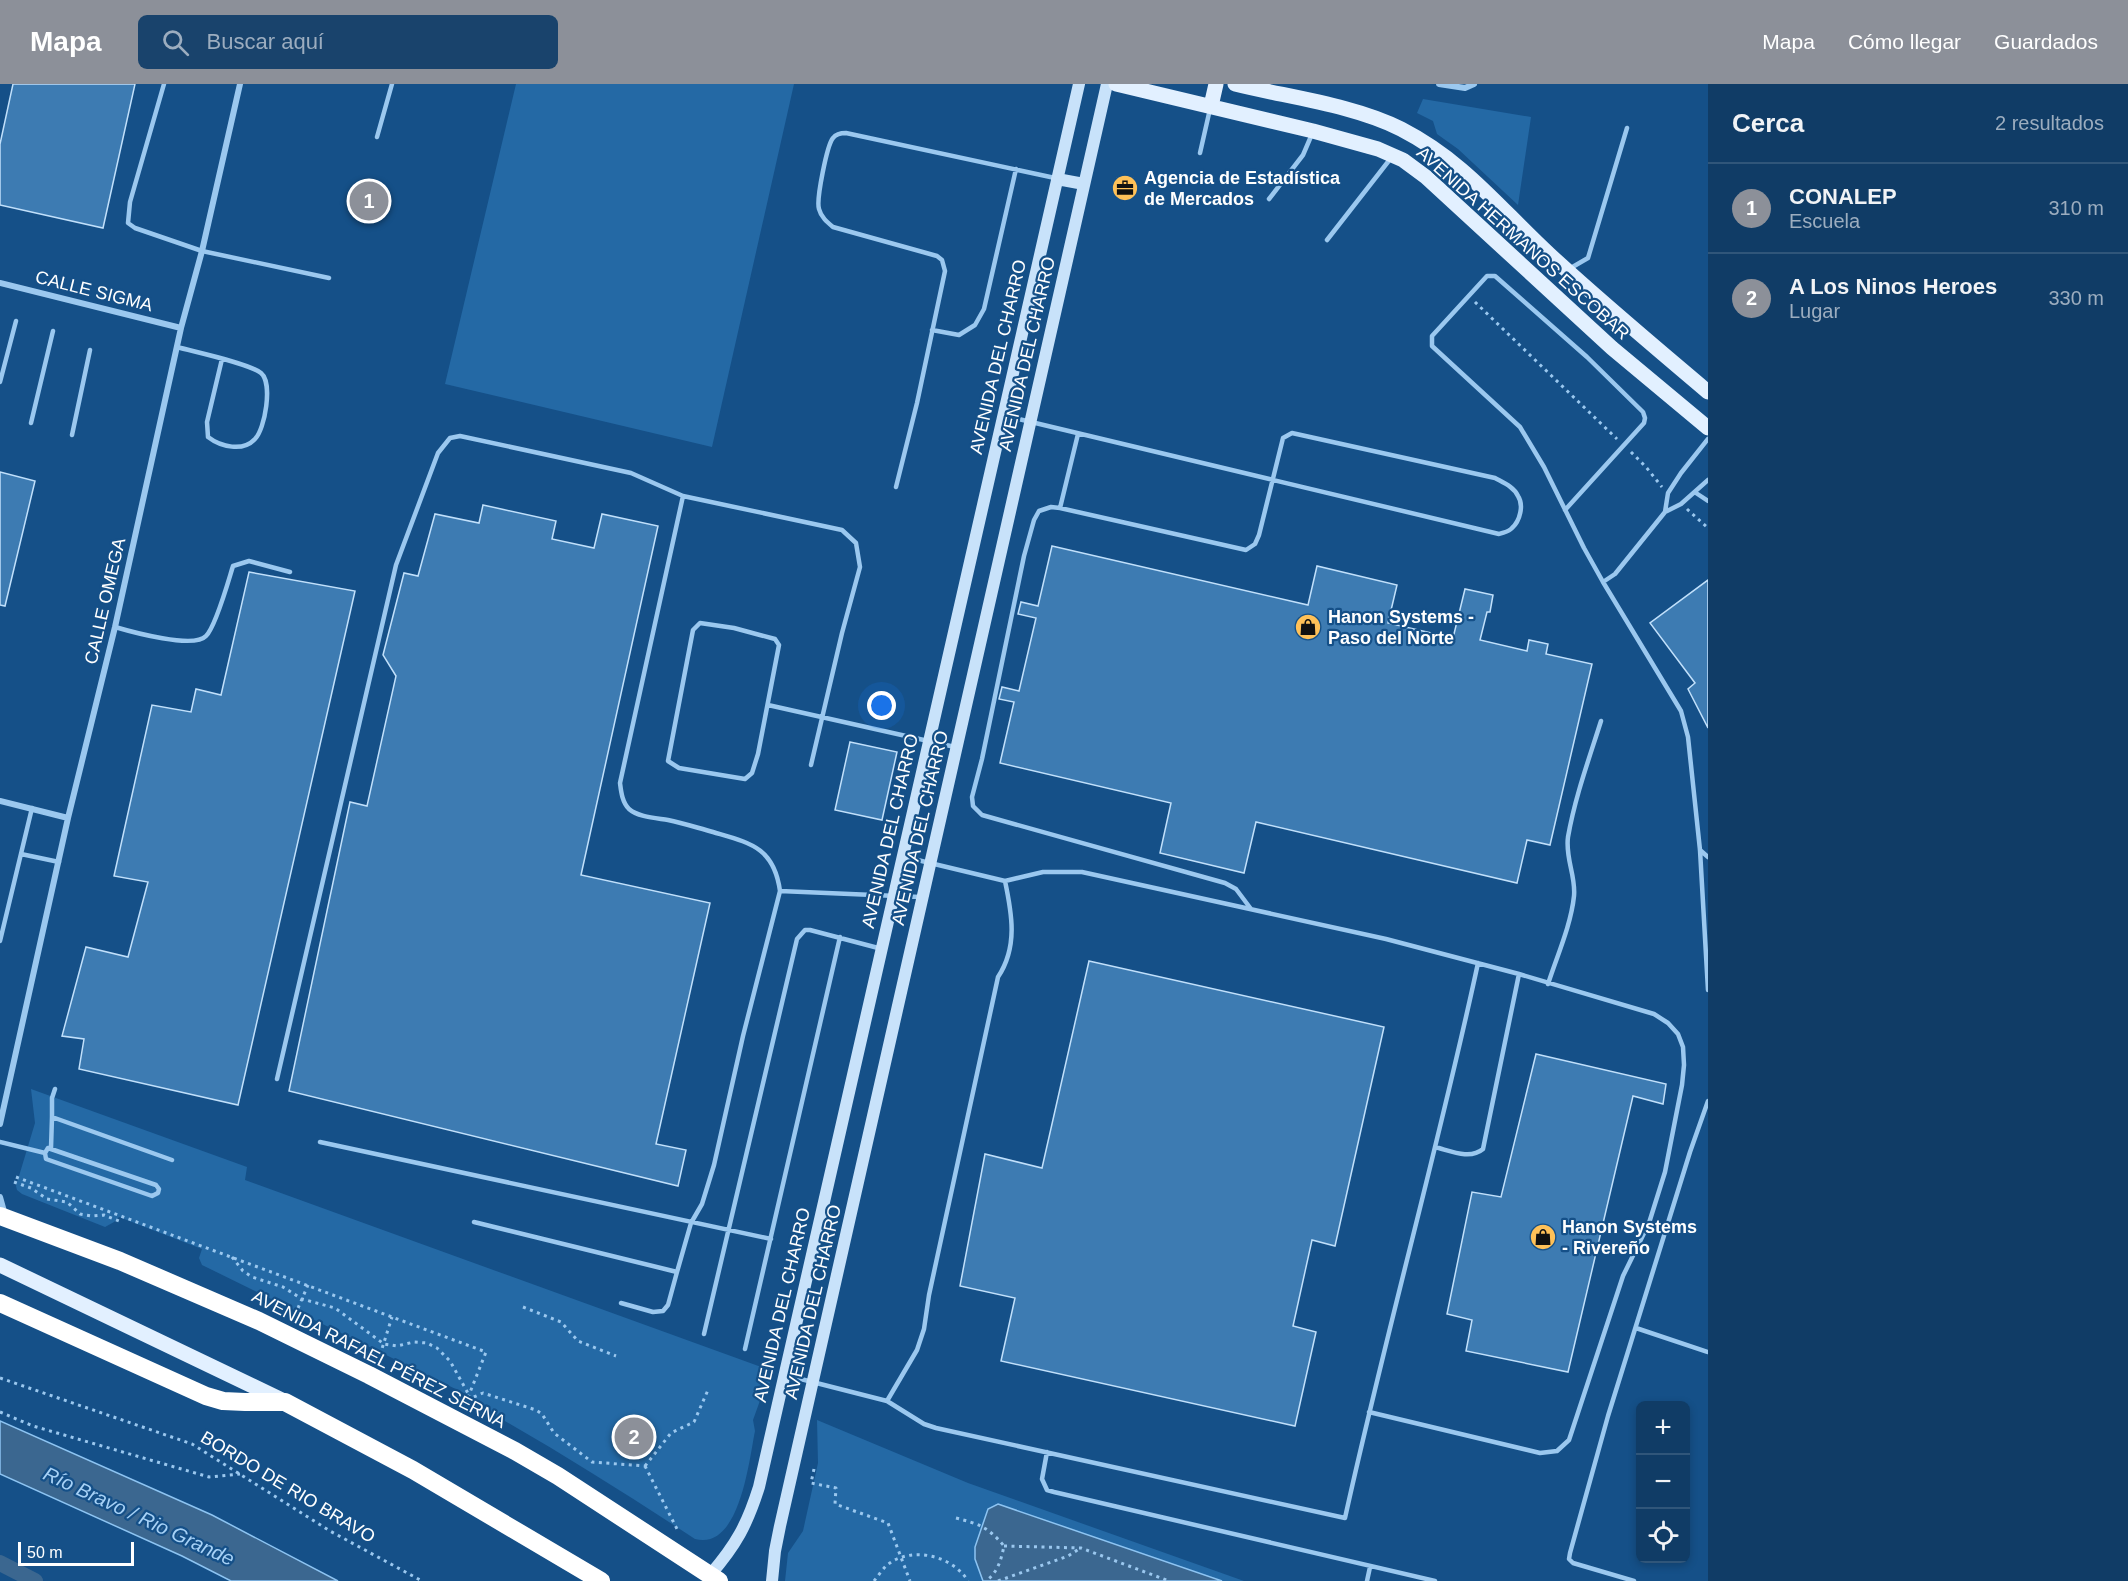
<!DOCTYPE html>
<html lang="es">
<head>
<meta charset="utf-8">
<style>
	:root { --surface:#103c66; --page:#19436c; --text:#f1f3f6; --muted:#9cadbf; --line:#30567a; --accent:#8c9099 }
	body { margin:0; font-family:Arial,sans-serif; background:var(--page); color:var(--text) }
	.controls { position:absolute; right:18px; bottom:18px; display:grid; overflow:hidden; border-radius:9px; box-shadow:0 3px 9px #0003 }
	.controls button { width:54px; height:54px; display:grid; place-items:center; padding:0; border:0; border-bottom:2px solid var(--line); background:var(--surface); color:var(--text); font:30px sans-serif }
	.scale { position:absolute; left:18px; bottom:15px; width:116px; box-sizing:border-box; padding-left:6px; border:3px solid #fff; border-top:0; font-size:16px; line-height:21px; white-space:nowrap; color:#fff; -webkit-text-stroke:4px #155088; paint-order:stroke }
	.you { position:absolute; left:882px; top:622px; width:21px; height:21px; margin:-15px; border:4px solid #fff; border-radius:50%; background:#1a73e8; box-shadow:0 0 0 9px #1a73e833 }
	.badge { display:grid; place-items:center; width:39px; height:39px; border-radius:50%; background:var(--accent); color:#fff; font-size:20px; font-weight:700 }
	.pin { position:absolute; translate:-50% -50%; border:3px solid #fff; box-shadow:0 2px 6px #0006 }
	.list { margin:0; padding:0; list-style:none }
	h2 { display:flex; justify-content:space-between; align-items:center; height:78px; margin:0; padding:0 24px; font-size:26px }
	h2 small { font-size:20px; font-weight:400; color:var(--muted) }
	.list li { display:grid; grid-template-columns:39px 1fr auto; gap:18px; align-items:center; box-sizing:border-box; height:90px; padding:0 24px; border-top:2px solid var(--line) }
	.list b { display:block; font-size:22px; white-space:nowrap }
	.list p { margin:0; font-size:20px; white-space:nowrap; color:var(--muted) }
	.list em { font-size:20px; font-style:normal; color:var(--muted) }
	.icon { flex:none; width:33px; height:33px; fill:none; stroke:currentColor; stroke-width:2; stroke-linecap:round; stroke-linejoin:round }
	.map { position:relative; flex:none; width:1708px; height:1497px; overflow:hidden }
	header { display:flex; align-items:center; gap:36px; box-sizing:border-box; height:84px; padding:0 30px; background:var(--accent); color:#fff }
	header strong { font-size:28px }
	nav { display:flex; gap:33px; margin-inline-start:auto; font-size:21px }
	.search { width:420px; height:54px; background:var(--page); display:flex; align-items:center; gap:15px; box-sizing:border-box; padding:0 21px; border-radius:9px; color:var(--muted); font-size:22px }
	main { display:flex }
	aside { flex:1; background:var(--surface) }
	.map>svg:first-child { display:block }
	.green { fill:#2469a5 }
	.water { fill:#3b6790; stroke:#8dc4f2; stroke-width:1.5 }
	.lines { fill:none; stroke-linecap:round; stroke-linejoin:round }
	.canal { stroke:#3b6790; stroke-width:16 }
	.building { fill:#3d7bb2; stroke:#c1e0fb; stroke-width:1.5 }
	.path { stroke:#9bc8ef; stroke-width:3; stroke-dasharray:3 4.5; stroke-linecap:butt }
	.lane { stroke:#9bc8ef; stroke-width:4.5 }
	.street { stroke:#9bc8ef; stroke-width:6 }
	.secondary { stroke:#c8e2fa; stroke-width:12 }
	.primary { stroke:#e2f0ff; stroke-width:15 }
	.highway { stroke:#fff; stroke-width:18 }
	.labels { text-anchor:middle; stroke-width:4.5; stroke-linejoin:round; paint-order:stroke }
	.poi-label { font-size:18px; font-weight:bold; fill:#fff; stroke:#155088; text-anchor:start }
	.street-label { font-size:18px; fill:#fff; stroke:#155088 }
	.water-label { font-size:20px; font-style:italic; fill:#a6d1f6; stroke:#155088 }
</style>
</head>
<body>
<header>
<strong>Mapa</strong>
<div class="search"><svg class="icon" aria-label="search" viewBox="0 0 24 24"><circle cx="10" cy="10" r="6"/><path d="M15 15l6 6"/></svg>Buscar aquí</div>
<nav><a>Mapa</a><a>Cómo llegar</a><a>Guardados</a></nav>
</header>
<main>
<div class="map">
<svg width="1708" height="1497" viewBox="0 0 1708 1497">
	<rect width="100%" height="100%" fill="#155088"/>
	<!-- green -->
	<path class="green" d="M516 0H794L712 363 445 300Z
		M1423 15 1531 33 1518 121 1458 65 1437 50 1433 37 1417 29Z
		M31 1005 247 1083 245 1096 772 1287 769 1303 762 1311 753 1336 755 1347C749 1376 740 1467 695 1455 622 1407 549 1361 473 1319L474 1314 202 1181 199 1174 202 1165 119 1133 114 1138 105 1143 22 1110 17 1106 16 1102 35 1039Z
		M817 1336 968 1399 1244 1497H785L788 1469 803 1447 818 1379Z"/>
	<!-- water -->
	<path class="water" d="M0 1337 212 1431 338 1497H231L182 1472 0 1390Z
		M998 1420 1222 1497H983L975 1475V1463L988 1425Z"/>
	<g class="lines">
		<!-- canal -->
		<path class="canal" d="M0 1479 35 1497"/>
	</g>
	<!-- building -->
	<path class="building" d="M13 0H135L103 144 0 121V60Z
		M0 388 35 397 5 522 0 521Z
		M483 421 556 437 552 455 594 464 602 430 658 442 581 791 710 819 656 1060 686 1066 678 1102 289 1007 350 718 367 722 396 592 383 571 404 489 418 492 435 430 479 439Z
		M1052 462 1308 521 1317 482 1397 501 1388 539 1453 554 1465 505 1493 511 1490 528H1487L1480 556 1527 567 1529 556 1548 560 1546 570 1592 580 1550 761 1527 756 1517 799 1256 738 1244 789 1160 769 1171 719 1000 679 1014 618 999 615 1002 603 1019 607 1036 534 1018 530 1021 518 1038 522Z
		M249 488 355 507 238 1021 79 985 84 955 62 952 86 863 128 873 148 798 114 792 152 621 191 628 196 605 221 611Z
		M1708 496V644L1688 605 1695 599 1650 539Z
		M850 658 897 668 882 736 835 726Z
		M1089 877 1384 943 1335 1162 1312 1156 1293 1242 1316 1248 1295 1342 1001 1277 1015 1214 960 1202 985 1070 1042 1084Z
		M1536 970 1666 1000 1663 1020 1633 1012 1568 1288 1466 1267 1472 1236 1447 1230 1472 1108 1501 1113Z"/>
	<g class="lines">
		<!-- path -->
		<path class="path" d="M1475 218 1617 355
			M1631 368 1646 383 1662 403
			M1687 425 1708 444
			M16 1093 486 1268 467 1316
			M14 1098 31 1104 47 1115 67 1118 80 1130 92 1132 104 1131 119 1137
			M232 1173 243 1187 252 1193 283 1203 302 1215 335 1224 384 1260 397 1262 414 1258 427 1259 437 1264 450 1277 469 1311
			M523 1223 561 1238 578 1257 616 1272
			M295 1231 308 1201
			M380 1271 392 1233
			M0 1294 192 1360 330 1447 422 1497
			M467 1316 483 1309 536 1326 542 1330 554 1349 592 1378 645 1382
			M0 1328 33 1342 209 1393 240 1390
			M645 1382 671 1349 694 1338 708 1306
			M645 1382 678 1447
			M814 1385 811 1399 836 1404 835 1420 888 1439 910 1497
			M956 1434C979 1440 988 1443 1004 1462 1001 1476 998 1488 986 1497
			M1004 1462 1081 1464 1169 1497
			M874 1497C878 1492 882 1486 886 1482 910 1461 952 1471 968 1497
			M998 1497 1068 1472 1079 1465"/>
		<!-- lane -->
		<path class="lane" d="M164 0 130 118 128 139 135 144 202 167 329 194
			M377 53 392 0
			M1200 69 1210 25
			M1269 115 1303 71 1312 50
			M1327 156 1391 74
			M1569 185 1588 174 1627 44
			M932 246 959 251 975 241 984 225 1016 85
			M177 263C195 268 248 279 261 289 273 299 265 345 255 355 243 368 221 363 208 353L207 338 222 275
			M0 298 16 237
			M1006 332 1499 450C1504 448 1509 448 1512 444 1520 437 1524 421 1518 412 1514 403 1504 399 1495 394L1292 349 1283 354 1259 451 1255 460 1246 466 1060 424 1051 423 1039 427 1034 436 1024 472 982 675 972 713 973 722 982 731 1225 799 1236 805 1251 825
			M31 339 53 247
			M72 351 90 266
			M1708 396 1681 420 1665 428 1615 490 1603 498 1681 627 1688 653 1700 766 1708 906
			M896 403 917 319 945 187 942 176 937 172 833 143C827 138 821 133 819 125 816 116 827 61 833 54 836 50 842 49 846 49L1055 94
			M1696 409 1708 417
			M683 412 842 446 856 459 860 483 842 549 811 681
			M1060 424 1078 350
			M1565 426 1644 339 1645 334 1643 328 1587 273 1495 192H1487L1432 252V262L1520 343 1544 383 1584 464 1603 498
			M1665 428 1668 409 1681 389 1708 355
			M700 539 734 544 775 555 779 561 758 670 752 689 745 695 679 684 668 677 693 546Z
			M115 543C132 548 194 565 206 552 216 542 228 498 233 482L249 477 290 488
			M768 621 955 663
			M1700 766 1708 773
			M21 770 59 778
			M905 773 1005 797 1043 788H1082L1386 855 1519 890 1654 930 1668 939 1678 950 1683 963 1684 981 1682 1001 1665 1088 1649 1139 1623 1192 1569 1356 1557 1367 1540 1369 1369 1328
			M0 857 32 724
			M1548 900C1557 872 1571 841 1574 812 1576 792 1565 774 1568 753 1575 713 1589 675 1601 637
			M277 995 396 481 438 369 450 354 460 352 631 389 683 412 620 699C621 707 622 718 629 725 638 733 656 734 668 736 683 739 698 744 713 748 750 759 774 763 780 807L920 813
			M55 1005 52 1014V1033L172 1076
			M0 1058 45 1069
			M320 1058 771 1155
			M1435 1063C1451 1067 1470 1076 1483 1065L1519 890
			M48 1064 156 1101 159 1105 158 1109 152 1112 46 1075 45 1069Z
			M51 1064 52 1033
			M474 1138 677 1188 691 1139 702 1120 714 1081 743 952 780 807
			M621 1219 653 1228 663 1227 668 1221 677 1188
			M1636 1244 1708 1268
			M704 1250 797 855 805 846H810L882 865
			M745 1265 840 853
			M785 1291 887 1317 924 1340 936 1344 1345 1434C1386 1248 1438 1065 1478 879
			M887 1317 917 1266 924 1245 929 1211 998 893C1018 863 1012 830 1005 797
			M1047 1368 1042 1395 1047 1406 1054 1408 1435 1497
			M1367 1497 1370 1483
			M1634 1497 1573 1479 1569 1475 1570 1469 1608 1332 1690 1068 1708 1017"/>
		<!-- street -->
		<path class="street" d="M1439 0 1465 4 1474 0
			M0 199 181 244
			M0 717 68 734
			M0 1040 68 734 115 543 181 244 202 167 240 0
			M0 1113 5 1131"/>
		<!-- secondary -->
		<path class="secondary" d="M1057 95 1084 100
			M710 1491C736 1461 747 1441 759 1403L1079 0
			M772 1497 775 1467 780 1442 1107 0"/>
		<!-- primary -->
		<path class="primary" d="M1116 0 1313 47 1378 65 1403 76 1426 93 1612 264 1708 344
			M1235 0C1287 13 1354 21 1401 45 1465 78 1499 124 1550 171 1601 218 1655 263 1708 308
			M1211 22 1216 0
			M0 1181 284 1317"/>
		<!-- highway -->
		<path class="highway" d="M0 1132 120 1177 259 1237 369 1291 515 1367 558 1392 719 1497
			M0 1219 206 1312 223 1317 245 1318H285L413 1386 601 1497"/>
	</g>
	<!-- icons -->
	<defs>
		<g id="office-disc" transform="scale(1.35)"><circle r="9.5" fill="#ffc158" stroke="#155088"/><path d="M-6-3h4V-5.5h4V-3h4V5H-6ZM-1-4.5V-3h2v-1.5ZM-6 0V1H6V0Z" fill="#111"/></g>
		<g id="shop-disc" transform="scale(1.35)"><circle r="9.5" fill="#ffc158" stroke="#155088"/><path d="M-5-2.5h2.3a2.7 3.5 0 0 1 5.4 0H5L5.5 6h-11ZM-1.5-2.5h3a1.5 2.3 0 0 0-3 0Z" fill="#111"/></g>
	</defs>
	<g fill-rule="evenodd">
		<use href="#office-disc" x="1125" y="104"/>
		<use href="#shop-disc" x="1308" y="543"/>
		<use href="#shop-disc" x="1543" y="1153"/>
	</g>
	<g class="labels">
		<!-- poi labels -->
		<g class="poi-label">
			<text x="1144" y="100">Agencia de Estadística<tspan x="1144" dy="21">de Mercados</tspan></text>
			<text x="1328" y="539">Hanon Systems -<tspan x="1328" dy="21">Paso del Norte</tspan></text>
			<text x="1562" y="1149">Hanon Systems<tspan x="1562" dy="21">- Rivereño</tspan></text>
		</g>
		<!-- street labels -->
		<g class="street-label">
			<text transform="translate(1523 159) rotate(42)" y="6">AVENIDA HERMANOS ESCOBAR</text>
			<text transform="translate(94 207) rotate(14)" y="6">CALLE SIGMA</text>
			<text transform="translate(1027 270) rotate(-77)" y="6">AVENIDA DEL CHARRO</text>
			<text transform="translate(998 273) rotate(-77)" y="6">AVENIDA DEL CHARRO</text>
			<text transform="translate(105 517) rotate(-77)" y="6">CALLE OMEGA</text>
			<text transform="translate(920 744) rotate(-77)" y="6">AVENIDA DEL CHARRO</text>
			<text transform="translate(890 747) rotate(-77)" y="6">AVENIDA DEL CHARRO</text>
			<text transform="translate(813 1218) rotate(-77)" y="6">AVENIDA DEL CHARRO</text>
			<text transform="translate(782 1221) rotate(-77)" y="6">AVENIDA DEL CHARRO</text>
			<text transform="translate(379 1275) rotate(27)" y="6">AVENIDA RAFAEL PÉREZ SERNA</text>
			<text transform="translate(288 1403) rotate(31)" y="6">BORDO DE RIO BRAVO</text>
		</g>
		<!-- water labels -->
		<g class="water-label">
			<text transform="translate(139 1432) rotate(25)" y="7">Río Bravo / Rio Grande</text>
		</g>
	</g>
</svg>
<div class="controls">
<button>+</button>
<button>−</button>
<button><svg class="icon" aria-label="locate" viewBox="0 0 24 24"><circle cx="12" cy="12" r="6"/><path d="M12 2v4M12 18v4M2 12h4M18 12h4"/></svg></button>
</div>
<div class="scale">50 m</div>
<div class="you"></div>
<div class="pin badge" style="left:369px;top:117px">1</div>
<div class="pin badge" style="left:634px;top:1353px">2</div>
</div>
<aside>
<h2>Cerca<small>2 resultados</small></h2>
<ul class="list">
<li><span class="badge">1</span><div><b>CONALEP</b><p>Escuela</p></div><em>310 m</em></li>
<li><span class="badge">2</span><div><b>A Los Ninos Heroes</b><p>Lugar</p></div><em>330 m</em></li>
</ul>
</aside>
</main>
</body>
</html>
